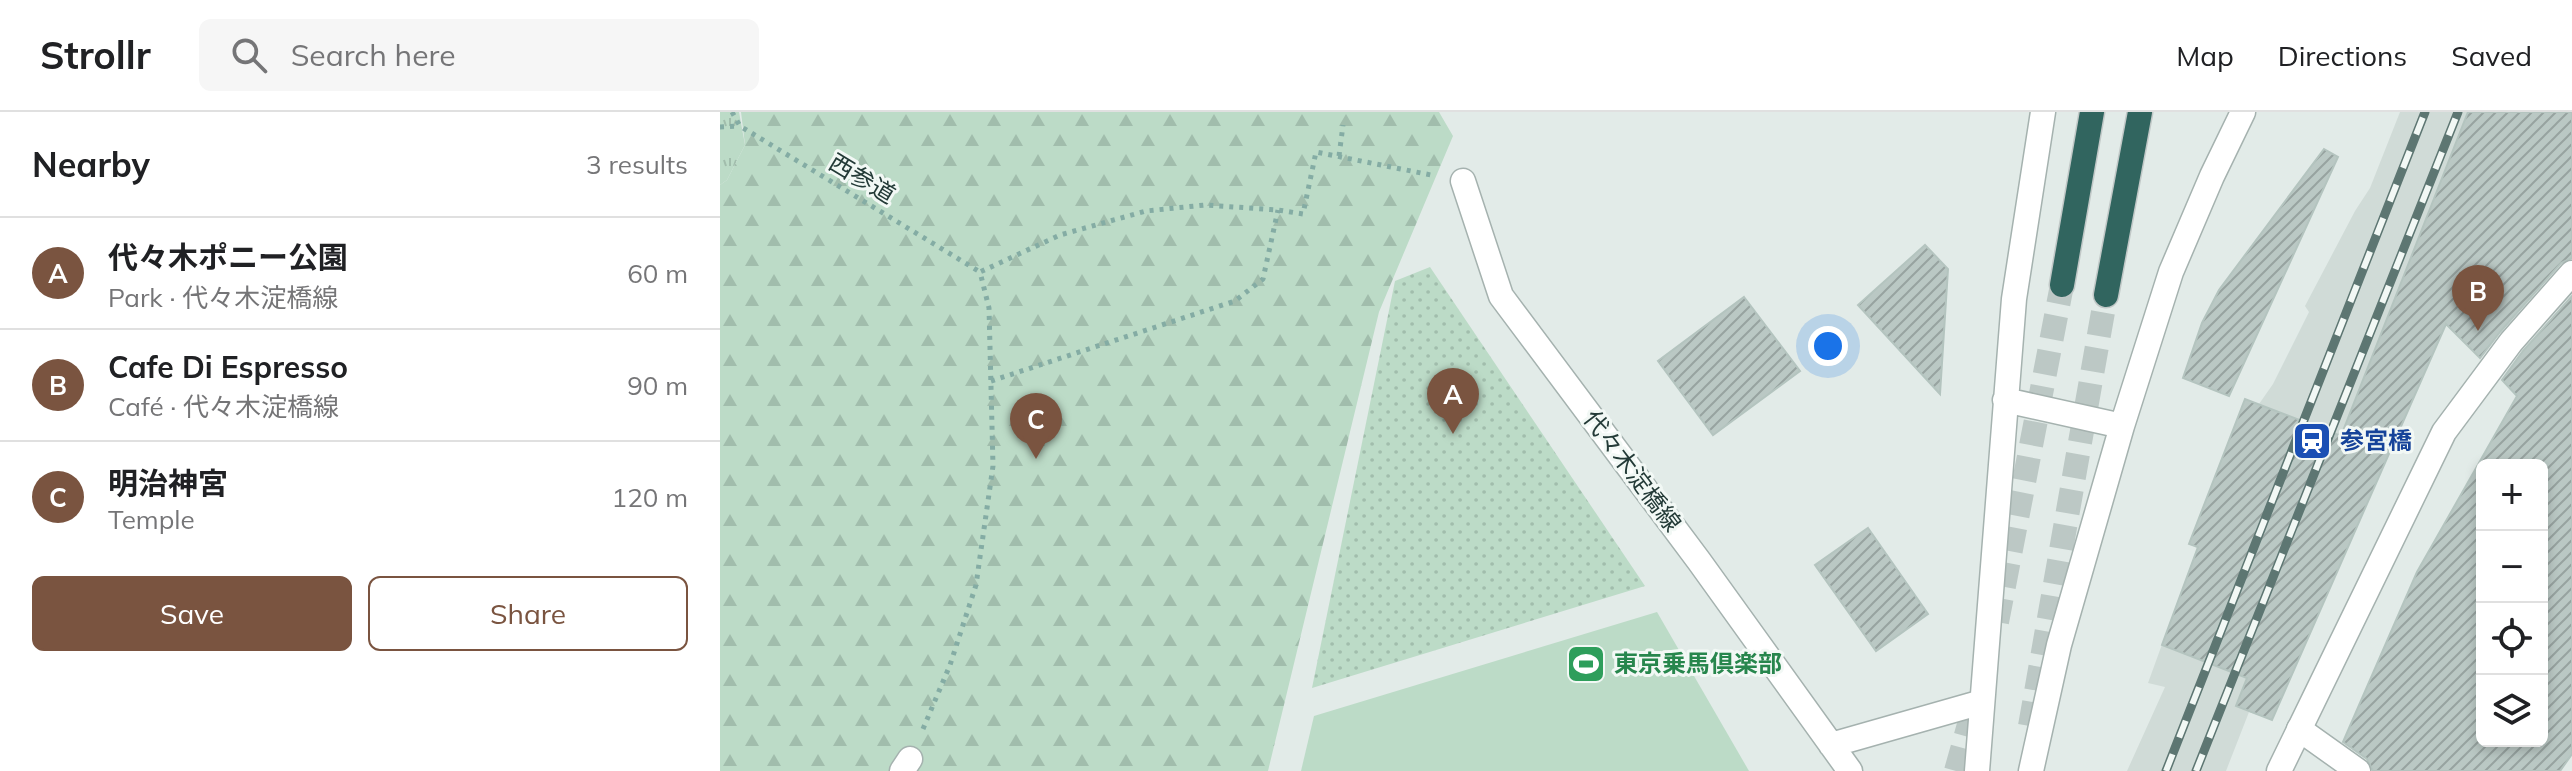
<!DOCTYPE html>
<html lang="en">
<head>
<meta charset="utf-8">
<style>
	:root { --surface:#fff; --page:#f6f6f6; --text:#202124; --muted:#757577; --line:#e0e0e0; --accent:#7a5440 }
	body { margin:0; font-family:Mulish,"Noto Sans JP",sans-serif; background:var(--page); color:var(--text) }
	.controls { position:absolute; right:24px; bottom:24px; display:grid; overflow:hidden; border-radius:12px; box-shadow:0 4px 12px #0003 }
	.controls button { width:72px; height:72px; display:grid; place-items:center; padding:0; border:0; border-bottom:2px solid var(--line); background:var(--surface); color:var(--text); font:40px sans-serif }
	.you { position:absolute; left:1108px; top:234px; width:28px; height:28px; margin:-20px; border:6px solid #fff; border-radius:50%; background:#1a73e8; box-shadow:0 0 0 12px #1a73e833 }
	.badge { display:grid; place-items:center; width:52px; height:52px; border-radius:50%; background:var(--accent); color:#fff; font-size:26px; font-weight:700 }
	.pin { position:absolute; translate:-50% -66px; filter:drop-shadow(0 2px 4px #0008) }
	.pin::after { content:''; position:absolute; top:42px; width:28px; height:24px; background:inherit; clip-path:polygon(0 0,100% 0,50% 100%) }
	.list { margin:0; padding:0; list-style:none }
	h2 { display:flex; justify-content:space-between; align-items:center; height:104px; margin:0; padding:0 32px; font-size:34px }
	h2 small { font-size:26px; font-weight:400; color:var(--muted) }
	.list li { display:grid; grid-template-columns:52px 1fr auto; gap:24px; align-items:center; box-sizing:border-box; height:112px; padding:0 32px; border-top:2px solid var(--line) }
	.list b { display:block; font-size:30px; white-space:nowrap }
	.list p { margin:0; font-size:26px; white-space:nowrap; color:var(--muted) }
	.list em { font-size:26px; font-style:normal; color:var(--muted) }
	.actions { display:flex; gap:16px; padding:24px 32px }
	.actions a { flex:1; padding:18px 0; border:2px solid var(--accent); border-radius:12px; text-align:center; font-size:28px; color:var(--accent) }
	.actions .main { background:var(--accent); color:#fff }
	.icon { flex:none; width:44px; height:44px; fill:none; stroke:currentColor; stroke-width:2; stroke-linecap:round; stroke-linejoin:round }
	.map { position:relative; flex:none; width:1852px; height:659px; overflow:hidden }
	header { display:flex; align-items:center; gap:48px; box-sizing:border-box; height:112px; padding:0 40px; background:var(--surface); border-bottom:2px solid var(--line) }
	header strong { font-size:38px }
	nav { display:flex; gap:44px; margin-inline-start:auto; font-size:28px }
	.search { width:560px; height:72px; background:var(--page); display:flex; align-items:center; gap:20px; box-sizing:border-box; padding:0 28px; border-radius:12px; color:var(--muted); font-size:30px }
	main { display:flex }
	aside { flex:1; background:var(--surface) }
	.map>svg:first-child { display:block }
	.built { fill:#d0dbd7 }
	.grass { fill:url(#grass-tufts) }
	.forest { fill:url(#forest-firs) }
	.park { fill:url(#park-dots) }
	.garden { fill:#bcdbc7 }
	.building { fill:url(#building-hatch); stroke:#b4c4bf; stroke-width:2; fill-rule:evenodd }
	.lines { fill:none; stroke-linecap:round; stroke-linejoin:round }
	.motorway-tunnel { stroke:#bcc8c5; stroke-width:24; stroke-dasharray:24 12; stroke-linecap:butt }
	.service-casing { stroke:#a5b2af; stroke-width:27 }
	.minor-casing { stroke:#a5b2af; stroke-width:27 }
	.tertiary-casing { stroke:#a5b2af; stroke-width:27 }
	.motorway-casing { stroke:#c1c8c7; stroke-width:27 }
	.path { stroke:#84aca4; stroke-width:5; stroke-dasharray:4 6; stroke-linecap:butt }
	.service { stroke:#fff; stroke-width:24 }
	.minor { stroke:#fff; stroke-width:24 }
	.tertiary { stroke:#fff; stroke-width:24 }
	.motorway { stroke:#31655f; stroke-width:24 }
	.rail-casing { stroke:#5d7672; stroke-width:9 }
	.rail { stroke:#f2f8f5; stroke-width:6; stroke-dasharray:18; stroke-linecap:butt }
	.labels { text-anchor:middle; stroke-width:6; stroke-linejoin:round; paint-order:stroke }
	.street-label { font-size:24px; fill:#233a37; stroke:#f2f8f5 }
	.transit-label { font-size:24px; font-weight:bold; fill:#164399; stroke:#f2f8f5; text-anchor:start }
	.leisure-label { font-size:24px; font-weight:bold; fill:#27864d; stroke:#f2f8f5; text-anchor:start }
</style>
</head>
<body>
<header>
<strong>Strollr</strong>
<div class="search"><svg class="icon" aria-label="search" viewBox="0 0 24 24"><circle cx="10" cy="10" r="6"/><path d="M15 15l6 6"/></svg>Search here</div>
<nav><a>Map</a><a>Directions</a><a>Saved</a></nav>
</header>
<main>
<aside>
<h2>Nearby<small>3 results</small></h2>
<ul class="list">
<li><span class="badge">A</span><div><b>代々木ポニー公園</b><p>Park · 代々木淀橋線</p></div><em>60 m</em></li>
<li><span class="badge">B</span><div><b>Cafe Di Espresso</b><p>Café · 代々木淀橋線</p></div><em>90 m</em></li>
<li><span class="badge">C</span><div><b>明治神宮</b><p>Temple</p></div><em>120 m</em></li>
</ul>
<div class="actions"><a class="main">Save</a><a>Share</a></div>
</aside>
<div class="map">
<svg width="1852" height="659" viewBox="0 0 1852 659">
	<defs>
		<pattern id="grass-tufts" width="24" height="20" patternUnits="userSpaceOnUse" patternTransform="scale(2)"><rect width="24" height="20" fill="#bcdbc7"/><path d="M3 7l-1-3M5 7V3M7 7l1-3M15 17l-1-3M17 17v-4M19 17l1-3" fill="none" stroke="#a1bdac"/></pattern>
		<pattern id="forest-firs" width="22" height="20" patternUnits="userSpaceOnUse" patternTransform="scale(2)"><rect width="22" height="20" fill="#bcdbc7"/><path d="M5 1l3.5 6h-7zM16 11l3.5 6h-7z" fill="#a1bdac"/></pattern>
		<pattern id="park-dots" width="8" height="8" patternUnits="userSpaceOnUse" patternTransform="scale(2)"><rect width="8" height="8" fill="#bcdbc7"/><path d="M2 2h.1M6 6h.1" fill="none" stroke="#a1bdac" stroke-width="1.8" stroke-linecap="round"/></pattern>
		<pattern id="building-hatch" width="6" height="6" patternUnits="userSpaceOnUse" patternTransform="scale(2)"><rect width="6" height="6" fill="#bac8c4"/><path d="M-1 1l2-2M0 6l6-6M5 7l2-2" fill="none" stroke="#97a3a0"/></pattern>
	</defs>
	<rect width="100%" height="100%" fill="#e2ebe8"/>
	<!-- built -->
	<path class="built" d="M1680 0H1764L1708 253 1552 608 1529 600 1506 659H1407L1445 575 1428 571 1477 436 1469 432 1525 287 1539 292 1553 272 1589 200 1585 194 1635 99 1650 76Z"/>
	<!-- grass -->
	<path class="grass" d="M0 0H19L25 33 7 68 0 73Z"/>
	<!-- forest -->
	<path class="forest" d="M21 0H719L733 24 659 200 548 659H0V73L7 68 25 33Z"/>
	<!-- park -->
	<path class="park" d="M710 155 925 474 592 576 675 169Z"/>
	<!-- garden -->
	<path class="garden" d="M937 500 1029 659H581L594 604Z"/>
	<!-- building -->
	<path class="building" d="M1748 0H1852V146L1841 151 1780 220 1760 246 1726 212 1552 608 1516 594 1527 566 1442 533 1478 435 1469 432 1525 287 1621 324Z
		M1604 37 1618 45 1509 284 1463 266 1482 211 1499 178Z
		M1205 133 1228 157 1220 282 1138 193Z
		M1852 184V642L1840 659H1653L1647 647 1623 630 1697 460 1797 284 1782 268 1803 239ZM1762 353H1822V629H1762Z
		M1024 185 1080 259 993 323 938 249Z
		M1148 416 1208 502 1156 539 1095 453Z"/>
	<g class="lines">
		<!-- motorway-tunnel -->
		<path class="motorway-tunnel" d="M1277 510 1342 173
			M1310 614 1386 183
			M1236 659 1257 584"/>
		<!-- service casing -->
		<g class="service-casing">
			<path id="service" d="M1579 617 1638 659
				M182 659 190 647"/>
		</g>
		<!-- minor casing -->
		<g class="minor-casing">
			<path id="minor" d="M1559 659 1724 320 1791 230 1852 161"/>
		</g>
		<!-- tertiary casing -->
		<g class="tertiary-casing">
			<path id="tertiary" d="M743 69 781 184 979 449 1130 659
				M1285 288 1402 314
				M1111 633 1262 590
				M1257 659 1294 187 1323 0
				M1311 659 1339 533 1402 314 1451 160 1492 64 1523 0"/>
		</g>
		<!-- motorway casing -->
		<g class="motorway-casing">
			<path id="motorway" d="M1342 173 1372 0
				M1386 183 1420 0"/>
		</g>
		<!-- path -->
		<path class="path" d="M12 0 20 14 260 160
			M0 15 20 14
			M619 44 623 13
			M271 269 515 189 543 167 558 98
			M203 617 230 553 256 473 273 354 269 196 260 160 340 123 426 99 485 93 558 98 583 102 596 40 711 63"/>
		<!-- service -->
		<use href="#service" class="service"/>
		<!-- minor -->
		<use href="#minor" class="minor"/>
		<!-- tertiary -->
		<use href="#tertiary" class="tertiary"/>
		<!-- motorway -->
		<use href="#motorway" class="motorway"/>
		<!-- rail casing -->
		<g class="rail-casing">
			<path id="rail" d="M1446 659 1705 0
				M1476 659 1738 0"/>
		</g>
		<!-- rail -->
		<use href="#rail" class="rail"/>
	</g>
	<!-- icons -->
	<defs>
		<g id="station-square" transform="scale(2)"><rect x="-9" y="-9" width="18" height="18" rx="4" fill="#1a4fb4" stroke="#f2f8f5"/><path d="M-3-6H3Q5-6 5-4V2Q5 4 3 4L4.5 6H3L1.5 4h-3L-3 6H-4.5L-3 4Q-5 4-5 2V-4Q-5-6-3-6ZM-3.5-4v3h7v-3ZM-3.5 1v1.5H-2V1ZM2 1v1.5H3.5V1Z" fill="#fff"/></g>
		<g id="stadium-square" transform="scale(2)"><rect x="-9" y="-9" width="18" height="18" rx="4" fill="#2e9e5b" stroke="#f2f8f5"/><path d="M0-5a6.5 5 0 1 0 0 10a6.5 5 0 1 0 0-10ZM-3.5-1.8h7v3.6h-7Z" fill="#fff"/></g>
	</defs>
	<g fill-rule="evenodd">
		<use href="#station-square" x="1592" y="329"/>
		<use href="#stadium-square" x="866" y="552"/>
	</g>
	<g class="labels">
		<!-- street labels -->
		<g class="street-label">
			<text transform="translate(142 67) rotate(31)" y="8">西参道</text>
			<text transform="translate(912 359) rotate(53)" y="8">代々木淀橋線</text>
		</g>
		<!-- transit labels -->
		<g class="transit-label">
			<text x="1620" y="337">参宮橋</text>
		</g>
		<!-- leisure labels -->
		<g class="leisure-label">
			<text x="894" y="560">東京乗馬倶楽部</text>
		</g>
	</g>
</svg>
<div class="controls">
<button>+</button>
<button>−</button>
<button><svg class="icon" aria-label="locate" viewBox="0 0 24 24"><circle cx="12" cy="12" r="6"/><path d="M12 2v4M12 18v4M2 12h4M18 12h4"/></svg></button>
<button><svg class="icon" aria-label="layers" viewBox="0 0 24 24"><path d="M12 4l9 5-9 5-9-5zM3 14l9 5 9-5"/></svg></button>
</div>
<div class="you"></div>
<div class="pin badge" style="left:733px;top:322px">A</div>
<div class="pin badge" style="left:1758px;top:219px">B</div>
<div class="pin badge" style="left:316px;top:347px">C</div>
</div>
</main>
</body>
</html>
